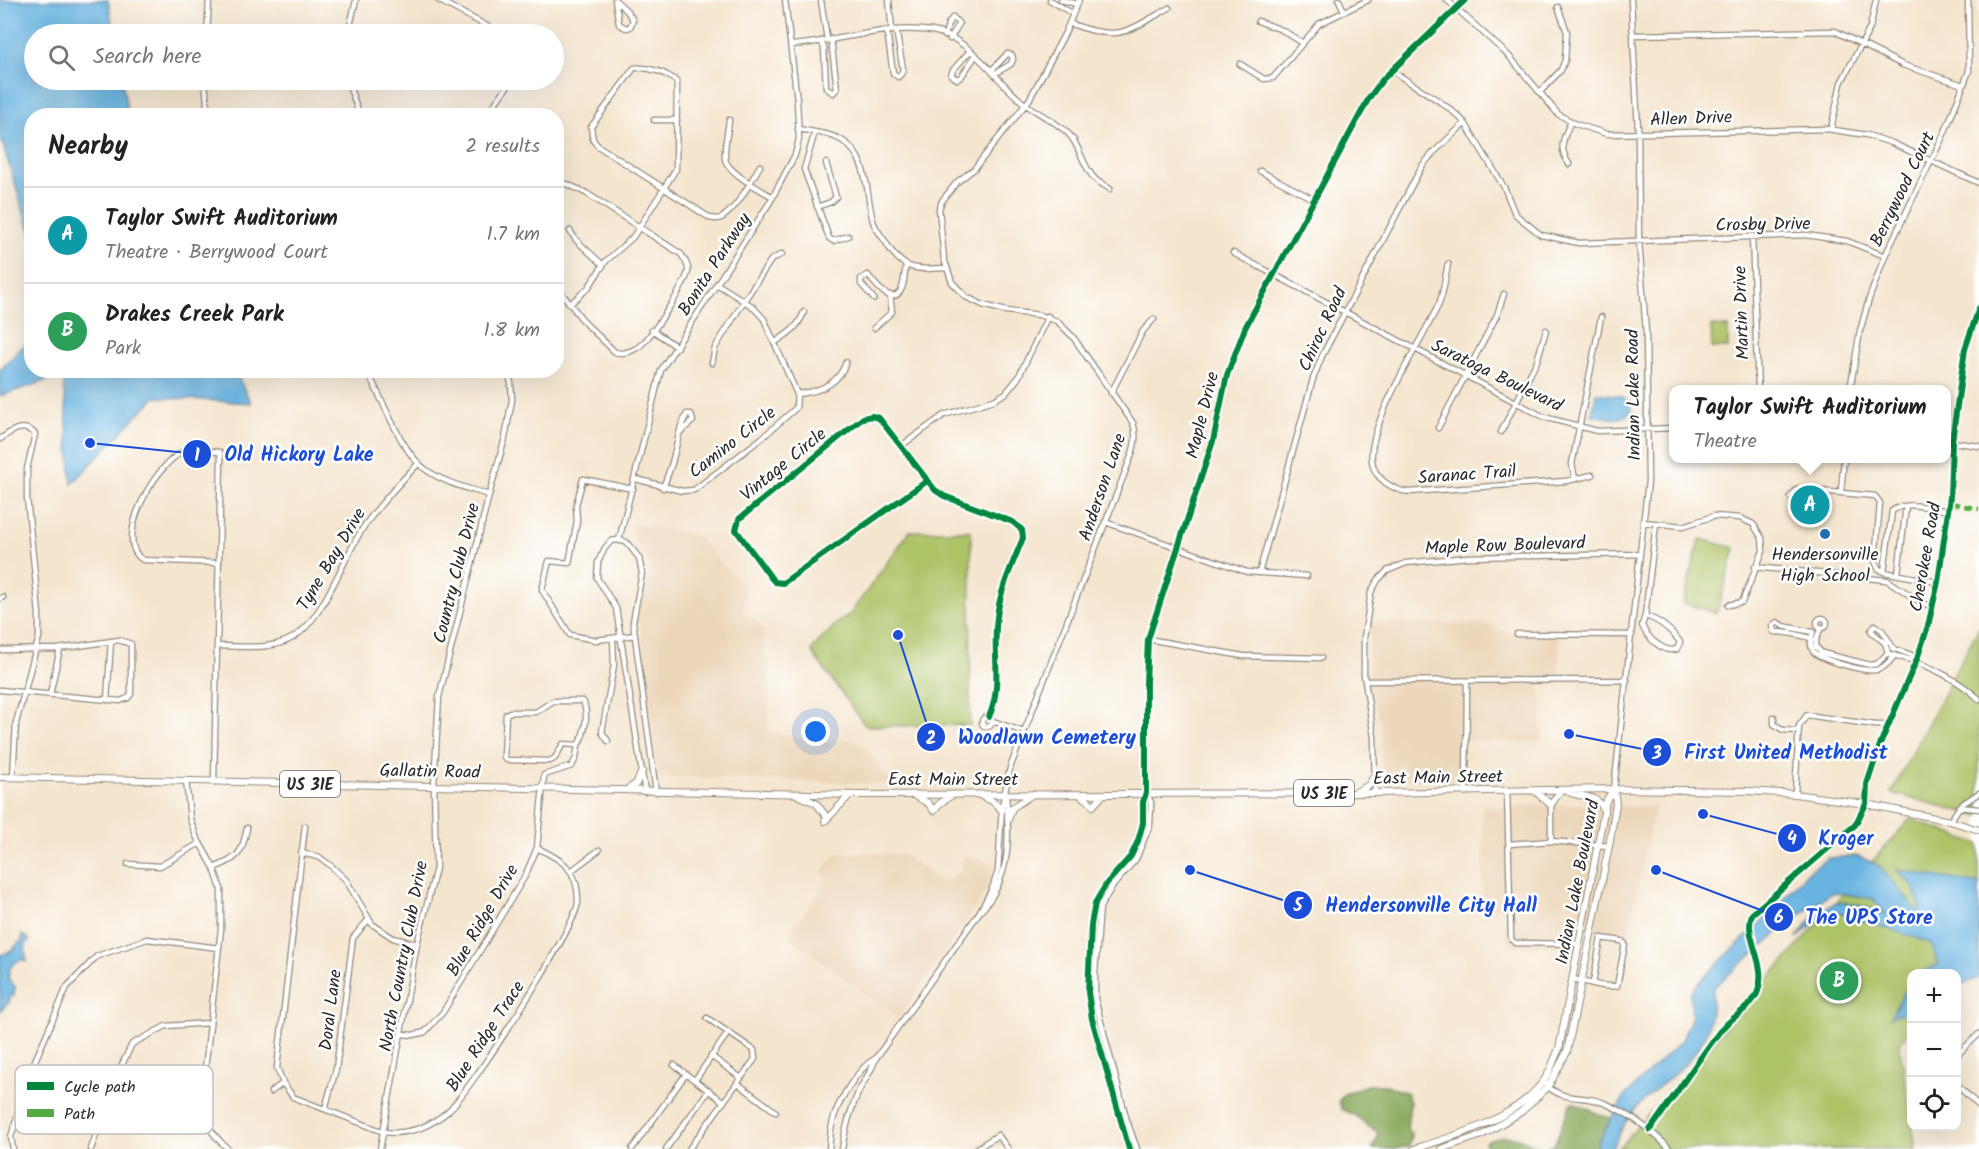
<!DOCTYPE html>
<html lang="en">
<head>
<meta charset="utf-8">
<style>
	:root { --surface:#fff; --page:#f2f2f2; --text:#222; --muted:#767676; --line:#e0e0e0; --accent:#ea580c }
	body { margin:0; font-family:Kalam,sans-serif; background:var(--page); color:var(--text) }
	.controls { position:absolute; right:18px; bottom:18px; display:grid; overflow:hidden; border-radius:12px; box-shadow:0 6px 24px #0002 }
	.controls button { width:54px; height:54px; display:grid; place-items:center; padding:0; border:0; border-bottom:2px solid var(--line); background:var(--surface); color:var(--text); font:30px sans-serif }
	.you { position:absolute; left:816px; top:732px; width:21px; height:21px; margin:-15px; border:4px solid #fff; border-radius:50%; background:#1a73e8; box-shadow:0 0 0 9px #1a73e833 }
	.badge { display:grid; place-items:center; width:39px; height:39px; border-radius:50%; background:var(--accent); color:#fff; font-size:20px; font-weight:700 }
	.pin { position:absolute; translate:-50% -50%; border:3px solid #fff; box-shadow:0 2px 6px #0006 }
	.popup { position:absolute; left:1669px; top:385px; width:282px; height:78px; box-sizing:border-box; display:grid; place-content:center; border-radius:12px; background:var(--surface); filter:drop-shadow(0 2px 4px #0005); font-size:20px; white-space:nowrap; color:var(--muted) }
	.popup b { font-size:22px; color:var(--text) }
	.popup::after { content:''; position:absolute; left:50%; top:100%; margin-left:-12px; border:12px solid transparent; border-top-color:var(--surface) }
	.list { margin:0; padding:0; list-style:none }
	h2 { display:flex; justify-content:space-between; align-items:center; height:78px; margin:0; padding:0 24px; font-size:26px }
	h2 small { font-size:20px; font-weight:400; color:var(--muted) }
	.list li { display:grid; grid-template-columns:39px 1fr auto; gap:18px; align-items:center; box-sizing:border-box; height:96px; padding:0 24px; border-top:2px solid var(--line) }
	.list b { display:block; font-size:22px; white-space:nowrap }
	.list p { margin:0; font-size:20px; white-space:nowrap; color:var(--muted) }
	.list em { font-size:20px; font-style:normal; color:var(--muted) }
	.icon { flex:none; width:33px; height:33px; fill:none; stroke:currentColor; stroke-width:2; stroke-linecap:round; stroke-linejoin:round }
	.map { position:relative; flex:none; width:1979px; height:1149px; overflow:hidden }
	.search { position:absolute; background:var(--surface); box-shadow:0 6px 24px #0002; left:24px; top:24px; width:540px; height:66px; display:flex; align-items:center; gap:15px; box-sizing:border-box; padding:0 21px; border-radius:33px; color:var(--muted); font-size:22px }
	.panel { position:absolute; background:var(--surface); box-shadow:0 6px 24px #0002; left:24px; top:108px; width:540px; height:270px; border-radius:24px }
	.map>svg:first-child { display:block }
	.built { fill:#edd7bb }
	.green { fill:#adc367; stroke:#6c7749; stroke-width:1.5 }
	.forest { fill:#8aa95c; stroke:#5a6a44; stroke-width:1.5 }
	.water { fill:#67b3e0; stroke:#496f86; stroke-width:1.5 }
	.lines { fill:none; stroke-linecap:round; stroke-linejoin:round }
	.minor-casing { stroke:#90887c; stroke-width:7 }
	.major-casing { stroke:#90887c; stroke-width:8 }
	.minor { stroke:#fff; stroke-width:4.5 }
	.major { stroke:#fff; stroke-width:6 }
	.quiet { stroke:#54ab44; stroke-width:4.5; stroke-dasharray:9 4.5; stroke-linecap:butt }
	.cycleway-casing { stroke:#fff; stroke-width:10 }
	.cycleway { stroke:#00873e; stroke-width:6 }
	.poi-dot { fill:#1f6fb2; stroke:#fff; stroke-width:2 }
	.labels { text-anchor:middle; stroke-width:5; stroke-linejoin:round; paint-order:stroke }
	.shield { fill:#fff; stroke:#6b6b6b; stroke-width:1.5 }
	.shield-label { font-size:16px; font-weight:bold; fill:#2b2b2b }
	.street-label { font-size:18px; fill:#2b2b2b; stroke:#fff }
	.poi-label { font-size:18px; fill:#2b2b2b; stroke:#fff }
	.key { fill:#fff; stroke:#bfbfbf; stroke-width:1.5 }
	.key-label { font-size:16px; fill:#2b2b2b }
	.leader { fill:none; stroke:#1d4ed8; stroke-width:2 }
	.callout-dot { fill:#1d4ed8; stroke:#fff; stroke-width:2 }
	.mark-label { font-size:18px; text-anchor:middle; font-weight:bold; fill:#fff }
	.callout-label { font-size:20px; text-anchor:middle; font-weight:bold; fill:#1d4ed8; stroke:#fff; stroke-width:5; stroke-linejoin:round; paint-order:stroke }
</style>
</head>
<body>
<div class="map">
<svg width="1979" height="1149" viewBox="0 0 1979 1149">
	<rect width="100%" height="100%" fill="#fff"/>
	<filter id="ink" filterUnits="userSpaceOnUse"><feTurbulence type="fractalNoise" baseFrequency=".0167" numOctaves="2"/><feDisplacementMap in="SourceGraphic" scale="12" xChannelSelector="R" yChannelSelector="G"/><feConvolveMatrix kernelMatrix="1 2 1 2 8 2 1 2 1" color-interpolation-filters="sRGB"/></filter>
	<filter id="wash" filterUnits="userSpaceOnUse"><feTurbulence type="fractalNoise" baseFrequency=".008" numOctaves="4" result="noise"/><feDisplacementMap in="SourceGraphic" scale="24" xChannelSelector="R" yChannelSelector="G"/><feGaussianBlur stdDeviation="1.35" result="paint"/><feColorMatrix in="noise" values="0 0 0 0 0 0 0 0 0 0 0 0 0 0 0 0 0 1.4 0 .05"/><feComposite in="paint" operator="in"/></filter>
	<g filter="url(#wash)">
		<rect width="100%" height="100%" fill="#f4e5ce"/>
		<!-- built -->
		<path class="built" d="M633 524 694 534 744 587 745 614 763 627V651L769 662 768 732 837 743 841 738 864 745 892 784 658 776 638 614 643 593 648 591V578L654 577 651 565 631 533Z
			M1370 623 1490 624 1506 632H1559L1560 684H1540L1542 738 1538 742 1461 741 1463 781 1386 779 1382 774 1381 724 1369 688Z
			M1576 804 1655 807 1628 935 1578 928 1574 946H1513L1508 940 1507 910 1483 908V807Z
			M867 852 904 855 945 883 954 875 958 876 966 855 995 865 991 881 977 906 898 1018 788 936 828 880 821 872 837 854Z
			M1001 1131 1014 1149H970L993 1132Z"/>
		<!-- green -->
		<path class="green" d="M1711 326 1728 327V348H1712Z
			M910 531H971L970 725 868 726 864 724 812 652 813 648 837 623 851 613Z
			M1700 539 1735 548 1717 613 1683 603Z
			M1979 627V816L1891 793Z
			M1910 819 1979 844V966L1957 988 1956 974H1912L1911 1031 1899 1042 1916 1149H1618Z"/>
		<!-- forest -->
		<path class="forest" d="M1367 1085H1386L1407 1093 1410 1103 1407 1129 1412 1135 1409 1146 1395 1149H1372L1379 1135 1356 1116 1341 1109 1339 1101 1344 1094C1353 1092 1358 1087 1367 1085Z
			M1573 1102C1586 1108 1600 1116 1612 1118L1598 1142 1596 1149H1492L1485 1144 1486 1141C1511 1130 1523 1140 1544 1149L1554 1145 1570 1105Z"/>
		<!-- water -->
		<path class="water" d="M0 0H108L114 34H34V80H122L128 115 32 116 31 235 0 136Z
			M31 338 32 370 235 371 251 403 155 397 72 484 63 375 0 396V370Z
			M1596 393 1621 396 1630 403 1632 410C1621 423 1607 418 1592 415Z
			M1858 856 1878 865 1917 910 1921 909 1913 886 1897 870 1979 884V978L1957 986 1956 974 1922 973 1938 964 1931 943 1836 911 1820 918 1796 939C1808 922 1825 899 1849 903 1861 904 1874 911 1886 914L1873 899 1834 892 1800 914 1714 987C1710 1002 1713 1016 1707 1031 1693 1068 1656 1084 1632 1113 1624 1123 1618 1137 1611 1149H1596L1598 1142 1625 1096 1682 1040 1692 1016 1690 993 1702 979 1759 924 1809 871 1828 858Z
			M22 935 30 940 27 941 25 949 27 961 25 962 24 959 14 963 10 968 8 978 15 987 14 996 9 997 10 1001 0 1011V955L12 951 19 942H22Z
			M1911 981V1010L1890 1017Z"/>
	</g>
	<g filter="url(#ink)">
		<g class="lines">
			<!-- minor casing -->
			<g class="minor-casing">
				<path id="minor" d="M438 0 502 34
					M615 0 619 24 626 28 630 27 633 20 627 11 615 0
					M821 0 827 40
					M889 0 892 31
					M1050 0 1073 14
					M1061 0 1077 4
					M1339 0 1344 11
					M1447 0 1509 56 1558 114 1576 124 1607 134 1827 129 1867 135 1892 143 1979 183
					M1258 21 1282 30 1303 43
					M1069 23C1118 42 1125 33 1169 8
					M887 31 893 73 898 77 901 74 903 69 896 30
					M207 34 209 0
					M348 34 356 0
					M1632 35 1835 31 1903 65 1963 85
					M945 36 948 24 953 17 959 24 950 39
					M821 41 824 48 826 88 833 93 837 89 831 39
					M791 45C838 42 885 24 932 31 971 37 996 82 1025 104 1037 113 1051 119 1063 129 1080 141 1081 165 1095 179 1099 183 1106 186 1110 189
					M970 51 953 70 951 75 957 79 961 77 976 55
					M1240 64 1264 79 1273 78 1319 24 1368 0
					M991 71 1007 54 1012 55 1013 59 1011 64 994 74
					M1393 71C1417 89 1445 101 1465 123L1504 187 1515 214 1541 235 1579 243 1806 235 1847 241 1885 256
					M205 80 208 116
					M347 80 360 116
					M1540 92 1561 70 1565 60 1567 32 1558 7
					M486 116 512 80
					M654 120H677
					M729 120C728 132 724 146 725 158 726 172 761 190 773 197
					M798 129C813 132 830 133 843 141 869 158 866 195 873 221 875 228 881 235 885 241 902 271 914 270 947 268
					M1831 129 1841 83 1870 28 1876 0
					M815 132 804 169 829 238 833 241 848 236
					M1569 164C1558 147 1563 139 1571 121
					M1260 171 1313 199
					M556 184H567L586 193 681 254C684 259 689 265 688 271 687 283 653 333 644 342 637 350 624 355 615 352L585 323 556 286
					M817 207 831 202 836 197 826 163
					M570 231 576 240 603 265
					M1752 236 1758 390
					M1233 253 1544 417 1597 431 1674 428
					M1448 264C1445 277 1444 292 1439 304 1422 340 1367 424 1372 461 1374 479 1393 490 1409 492L1566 481 1592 475
					M874 299 861 284V279L868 275C874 283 892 307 901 290 905 283 904 273 906 266
					M570 304 588 288 606 261 633 237 676 169 677 82C666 72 649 67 634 68L591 127 593 140 598 146 710 218C714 219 719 220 723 217 739 206 750 182 760 166
					M874 328 892 312 890 295
					M652 330 677 347
					M774 343C788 334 798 328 804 312
					M712 363 715 348 744 301 771 260 782 254
					M366 370C383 398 400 451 425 469 444 483 467 488 489 495
					M1850 390 1860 331 1869 299 1885 256 1945 132 1969 71 1968 0
					M1111 393 1143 331 1154 319
					M797 394C818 392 839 385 846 362
					M1438 428 1497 315 1504 294
					M1501 432 1537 361 1546 330
					M0 439C12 431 23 422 35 434L27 469V498L39 614V637L16 723 13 777
					M1946 441 1979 446
					M901 446 944 415 994 400 1006 393 1018 378 1048 316
					M636 479 682 491 694 490 762 438 796 408 797 394 764 319 752 306 717 284
					M1575 479 1572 464 1601 317
					M927 481 783 583 775 582 772 579 736 530 739 519 863 418 872 416 879 418 935 490 944 496 1013 522 1022 530 1023 538C1013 563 1000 589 997 617 992 651 1003 685 989 717
					M663 488 672 463 681 426 687 414H691L693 421 680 432
					M633 489 583 479 576 505 577 521 569 563 549 561 542 590 570 635 596 640 635 635
					M1841 492 1844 458
					M1790 497 1797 489 1875 496 1880 503 1875 561 1878 568 1884 572 1938 582
					M1105 522 1247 572 1307 576
					M1643 522 1683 526 1714 516 1740 518 1753 524 1762 538 1763 551 1742 602 1728 605
					M619 540 661 370 770 202 795 155 799 139 797 100 785 0
					M1755 567 1887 580 1919 601 1932 607
					M1884 572 1892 511C1908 500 1930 508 1948 511
					M1259 573 1313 379 1322 356 1422 166 1433 153 1465 123
					M1898 574 1906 506
					M0 599 3 597
					M1645 616C1659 620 1671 630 1680 642L1677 649C1664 654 1646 637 1642 625L1645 616 1656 524
					M1817 623a5 5 0 1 1 10 0a5 5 0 1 1-10 0Z
					M1821 627 1816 640V647L1822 653 1870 665 1877 664 1888 653
					M1517 634 1632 635
					M1148 639 1243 656 1321 658
					M1816 640C1802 635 1788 632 1774 632L1772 626 1777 622 1783 626 1813 632C1811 638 1809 645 1813 651 1819 660 1865 672 1876 670 1884 669 1890 661 1894 656
					M217 646C241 646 272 651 294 637 324 619 344 555 365 525 381 503 400 482 419 463
					M1892 648 1917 657
					M0 650 58 649 119 640 131 644V694L128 698 120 701 0 690
					M1888 653C1897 657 1907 658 1916 662 1940 671 1961 682 1979 699
					M1888 653 1885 643 1871 631 1875 625 1882 630 1894 649
					M1365 681 1627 680
					M50 694 60 649
					M107 700 111 641
					M982 722a5 5 0 1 1 10 0a5 5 0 1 1-10 0Z
					M1774 717V724L1783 730 1798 731
					M993 721 1024 732
					M608 741 602 732 614 665 613 639
					M186 780 190 819 196 836 214 868 221 889V929L202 1095C205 1122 207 1130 228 1149
					M214 782 221 458 220 452C208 451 194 447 183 452 157 462 111 541 143 560L219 563
					M1614 789 1648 481 1646 332 1639 241 1638 129 1631 0
					M1507 791 1511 939 1515 943 1579 944
					M645 792 616 608 597 578 598 562 605 548 611 541 617 540 626 542 632 549 639 558 642 573 633 622 656 792
					M1466 792 1467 681
					M1375 793 1374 737 1364 675V638L1371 592 1378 580 1387 571 1406 563 1468 557 1640 554
					M1795 794 1799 726 1807 715 1875 725H1887
					M1551 805V841
					M1959 807 1979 809
					M1950 821 1961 805 1979 793
					M305 826 277 1068 283 1083 293 1097 384 1132C408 1135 428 1128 447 1112 468 1095 579 924 578 901 578 869 563 860 537 848
					M1509 844 1551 841 1609 846
					M301 853 319 857 330 865 346 880 372 924 393 938 417 944
					M128 864 160 866 200 843
					M214 868C238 858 242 855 247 828
					M571 871 599 850
					M979 913 992 889 998 871 1002 806 1010 768 1129 462C1134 449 1138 437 1133 423L1073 337 1057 321 1039 315 1006 311 983 305 966 297 952 282 944 259 939 209 942 201 957 182 974 169 1029 100 1065 33 1079 0
					M1573 979C1587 982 1603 988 1617 986L1625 944 1622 941 1601 938 1593 983
					M402 1034 413 1035 425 1032 443 1012 525 876 537 848 544 775 572 766 576 758 578 745 563 744 555 758 550 761 507 760 504 757 506 714 510 712H536L553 701H583C589 714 585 734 578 745
					M711 1056 741 1078
					M1956 1056 1979 1034
					M674 1065 724 1102
					M695 1080 728 1033
					M1543 1082C1564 1104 1580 1093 1604 1103 1629 1113 1651 1130 1670 1149
					M737 1083 776 1112
					M1956 1084 1979 1106
					M271 1092 283 1083
					M325 1109 336 1069 353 938 369 919
					M1650 1130C1674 1097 1696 1063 1720 1031 1731 1017 1752 1008 1758 991 1768 963 1743 938 1752 914L1855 825 1866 804 1867 784 1881 742 1917 659 1928 626 1938 582 1950 497 1952 441 1965 349 1979 308
					M13 1149 11 1137 31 1070 67 987 97 956 147 939 219 948
					M91 1149 117 1075 132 1044 166 1026 210 1023
					M380 1149 417 944 436 868 434 785 439 697 489 495 505 438 512 400 511 383 507 370
					M632 1149 686 1074
					M666 1149 709 1090
					M689 1149 755 1059 754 1050 707 1018
					M829 1149C830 1141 830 1133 832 1125 836 1104 857 1068 876 1058
					M842 1149C845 1129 850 1111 858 1093 864 1080 872 1071 876 1058L979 913C1011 880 1010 839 1006 796
					M976 1149 998 1135 1008 1149
					M1129 1149 1092 1019 1088 992 1091 925 1095 903 1107 883 1131 856 1138 841 1143 823V802L1146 793V683L1148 639 1213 441 1227 375 1245 328 1369 98 1383 79 1465 0
					M1137 1149 1127 1121 1095 999V973L1100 907 1112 887 1136 859 1150 825 1151 802 1146 793"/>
			</g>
			<!-- major casing -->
			<g class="major-casing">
				<path id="major" d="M0 777 858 795 1375 793 1614 789 1748 791 1795 794 1866 804 1950 821 1979 830
					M626 790 636 784 642 771
					M1535 791 1551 805 1560 791
					M1569 792C1582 798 1599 794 1604 811
					M1354 793 1369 785 1375 774
					M799 796 816 803 825 815
					M915 796 928 803 934 811 939 804 952 795
					M981 796 992 801 1002 810
					M1082 797 1087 799 1093 806 1102 796
					M1008 820 1012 808 1033 794
					M825 821 850 795
					M1414 1149C1458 1135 1517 1119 1545 1079 1551 1070 1554 1059 1559 1049L1606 801 1614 789
					M1441 1149 1482 1135 1521 1112 1548 1087 1567 1052 1609 846 1616 804 1614 789"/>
			</g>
			<!-- minor -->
			<use href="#minor" class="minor"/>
			<!-- major -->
			<use href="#major" class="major"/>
			<!-- quiet -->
			<path class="quiet" d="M1951 503 1979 509"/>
			<!-- cycleway casing -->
			<g class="cycleway-casing">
				<path id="cycleway" d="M927 481 783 583 775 582 772 579 736 530 739 519 863 418 872 416 879 418 935 490 944 496 1013 522 1022 530 1023 538C1013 563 1000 589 997 617 992 651 1003 685 989 717
					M1650 1130C1674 1097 1696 1063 1720 1031 1731 1017 1752 1008 1758 991 1768 963 1743 938 1752 914L1855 825 1866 804 1867 784 1881 742 1917 659 1928 626 1938 582 1950 497 1952 441 1965 349 1979 308
					M1129 1149 1092 1019 1088 992 1091 925 1095 903 1107 883 1131 856 1138 841 1143 823V802L1146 793V683L1148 639 1213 441 1227 375 1245 328 1369 98 1383 79 1465 0"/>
			</g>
			<!-- cycleway -->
			<use href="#cycleway" class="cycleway"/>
		</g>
	</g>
	<!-- markers -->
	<circle class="poi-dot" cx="1825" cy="534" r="6"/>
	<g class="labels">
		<!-- shield labels -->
		<g class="shield">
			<rect x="280" y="771" width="60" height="26" rx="4.5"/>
			<rect x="1294" y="780" width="60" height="26" rx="4.5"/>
		</g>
		<g class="shield-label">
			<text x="310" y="790">US 31E</text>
			<text x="1324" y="799">US 31E</text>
		</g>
		<!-- street labels -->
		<g class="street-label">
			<text transform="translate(1691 118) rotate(-2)" y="6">Allen Drive</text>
			<text transform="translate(1902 189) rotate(-64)" y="6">Berrywood Court</text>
			<text transform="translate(1763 224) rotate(-1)" y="6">Crosby Drive</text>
			<text transform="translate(714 264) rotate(-57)" y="6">Bonita Parkway</text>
			<text transform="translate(1741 313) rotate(-92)" y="6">Martin Drive</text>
			<text transform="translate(1322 329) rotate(-65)" y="6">Chiroc Road</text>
			<text transform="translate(1497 375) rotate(26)" y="6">Saratoga Boulevard</text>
			<text transform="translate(1633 395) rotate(-91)" y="6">Indian Lake Road</text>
			<text transform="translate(1202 415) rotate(-76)" y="6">Maple Drive</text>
			<text transform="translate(732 442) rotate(-38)" y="6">Camino Circle</text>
			<text transform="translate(783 464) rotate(-39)" y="6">Vintage Circle</text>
			<text transform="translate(1467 474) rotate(-4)" y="6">Saranac Trail</text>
			<text transform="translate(1102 487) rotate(-71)" y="6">Anderson Lane</text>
			<text transform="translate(1505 545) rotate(-2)" y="6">Maple Row Boulevard</text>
			<text transform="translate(1925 557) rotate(-80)" y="6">Cherokee Road</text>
			<text transform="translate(331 559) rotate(-59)" y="6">Tyne Bay Drive</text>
			<text transform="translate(456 573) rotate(-76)" y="6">Country Club Drive</text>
			<text transform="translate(430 771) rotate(1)" y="6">Gallatin Road</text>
			<text transform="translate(1438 777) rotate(-1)" y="6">East Main Street</text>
			<text x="953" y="785">East Main Street</text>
			<text transform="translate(1577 882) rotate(-79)" y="6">Indian Lake Boulevard</text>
			<text transform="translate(482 920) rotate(-60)" y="6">Blue Ridge Drive</text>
			<text transform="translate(403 956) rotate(-79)" y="6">North Country Club Drive</text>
			<text transform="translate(330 1010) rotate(-83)" y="6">Doral Lane</text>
			<text transform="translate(485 1036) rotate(-57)" y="6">Blue Ridge Trace</text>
		</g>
		<!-- poi labels -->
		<g class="poi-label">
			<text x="1825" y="560">Hendersonville<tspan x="1825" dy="21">High School</tspan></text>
		</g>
	</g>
	<!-- legend -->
	<rect x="15" y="1065" width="198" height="69" rx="9" class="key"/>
	<rect x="27" y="1082" width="27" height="8" fill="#00873e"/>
	<rect x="27" y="1109" width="27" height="8" fill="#54ab44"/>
	<g class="key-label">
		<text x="64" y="1092">Cycle path</text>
		<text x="64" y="1119">Path</text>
	</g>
	<!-- callouts -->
	<path class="leader" d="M90 443L197 454M898 635L931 737M1569 734L1657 752M1703 814L1792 838M1190 870L1298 905M1656 870L1779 917"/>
	<g class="callout-dot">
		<circle cx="90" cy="443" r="6"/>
		<circle cx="898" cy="635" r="6"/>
		<circle cx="1569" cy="734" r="6"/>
		<circle cx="1703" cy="814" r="6"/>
		<circle cx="1190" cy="870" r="6"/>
		<circle cx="1656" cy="870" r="6"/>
		<circle cx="197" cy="454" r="15"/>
		<circle cx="931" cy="737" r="15"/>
		<circle cx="1657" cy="752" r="15"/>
		<circle cx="1792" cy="838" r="15"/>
		<circle cx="1298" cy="905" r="15"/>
		<circle cx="1779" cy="917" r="15"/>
	</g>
	<g class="mark-label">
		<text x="197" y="461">1</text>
		<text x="931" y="744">2</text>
		<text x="1657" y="759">3</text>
		<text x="1792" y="844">4</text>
		<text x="1298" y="911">5</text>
		<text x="1779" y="923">6</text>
	</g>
	<g class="callout-label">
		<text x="299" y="461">Old Hickory Lake</text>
		<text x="1047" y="744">Woodlawn Cemetery</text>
		<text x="1786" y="759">First United Methodist</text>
		<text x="1846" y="845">Kroger</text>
		<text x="1431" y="912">Hendersonville City Hall</text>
		<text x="1869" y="924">The UPS Store</text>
	</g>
</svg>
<div class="controls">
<button>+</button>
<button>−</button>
<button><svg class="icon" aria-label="locate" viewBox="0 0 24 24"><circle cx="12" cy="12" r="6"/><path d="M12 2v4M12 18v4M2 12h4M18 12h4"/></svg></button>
</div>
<div class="you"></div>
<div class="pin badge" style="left:1810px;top:505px;background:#0f9aa8">A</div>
<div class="popup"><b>Taylor Swift Auditorium</b>Theatre</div>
<div class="pin badge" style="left:1839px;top:981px;background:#2e9e5b">B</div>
<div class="search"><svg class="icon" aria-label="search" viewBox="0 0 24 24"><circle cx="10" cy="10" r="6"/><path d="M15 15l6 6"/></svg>Search here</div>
<section class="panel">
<h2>Nearby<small>2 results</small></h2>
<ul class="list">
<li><span class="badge" style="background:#0f9aa8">A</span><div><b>Taylor Swift Auditorium</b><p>Theatre · Berrywood Court</p></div><em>1.7 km</em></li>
<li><span class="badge" style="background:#2e9e5b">B</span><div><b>Drakes Creek Park</b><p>Park</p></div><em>1.8 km</em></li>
</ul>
</section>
</div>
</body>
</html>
